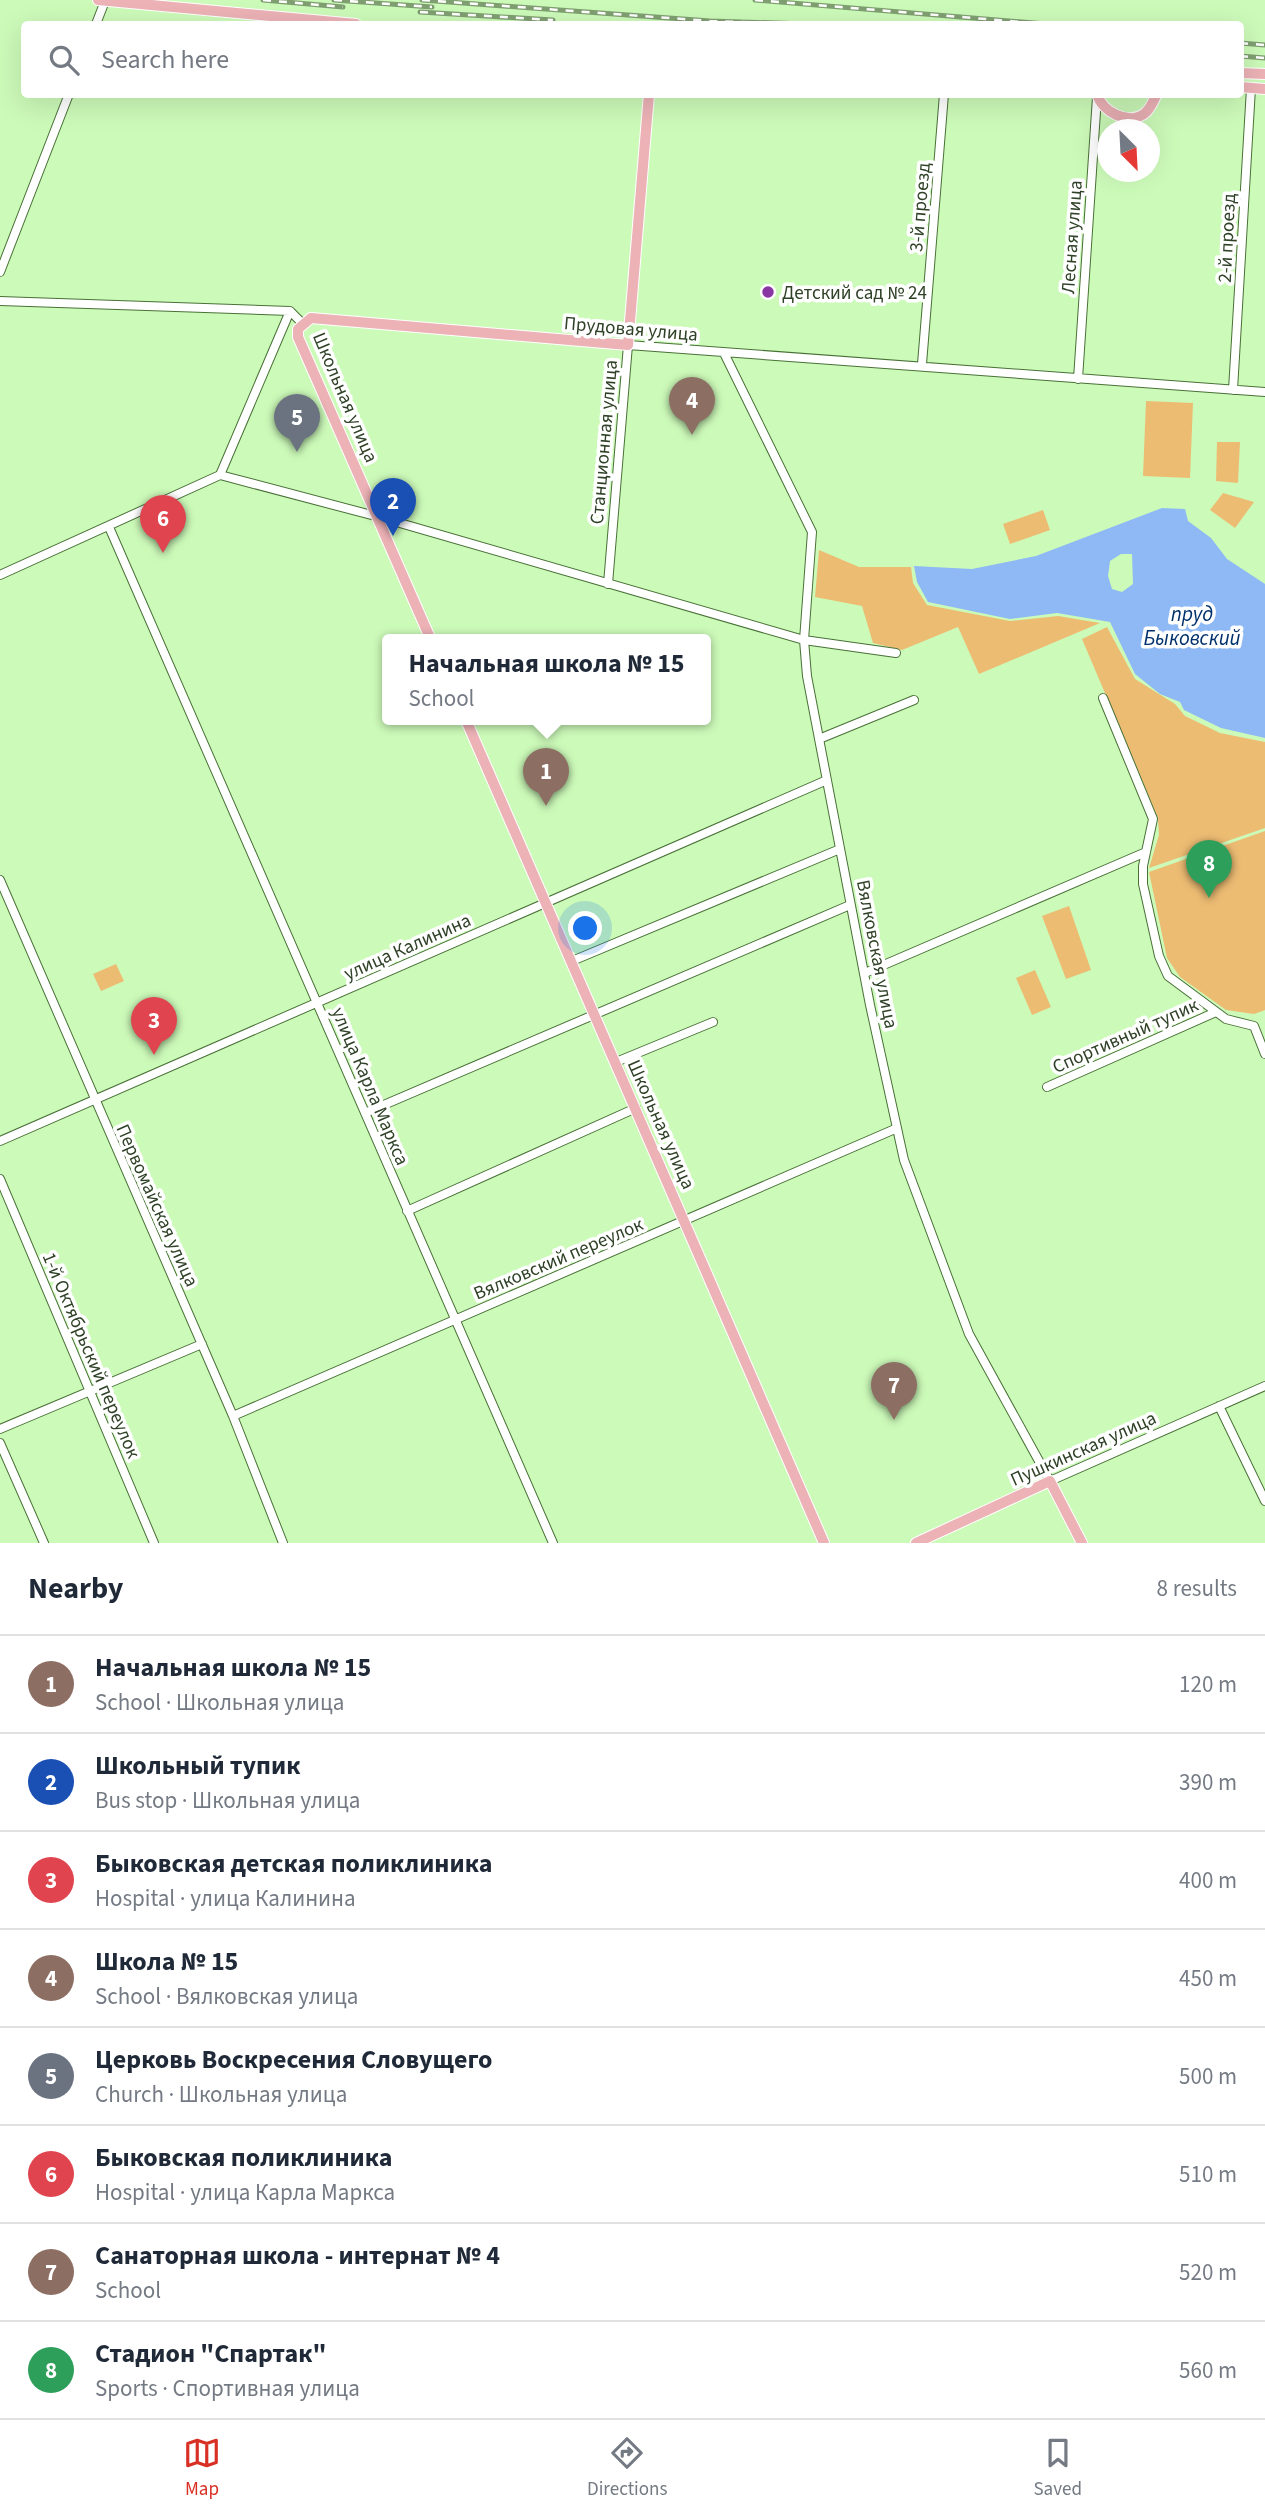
<!DOCTYPE html>
<html lang="en">
<head>
<meta charset="utf-8">
<style>
	:root { --surface:#fff; --page:#f2f2f3; --text:#1f2937; --muted:#747a83; --line:#e0e1e3; --accent:#d93025 }
	body { margin:0; font-family:"Source Sans 3",sans-serif; background:var(--page); color:var(--text) }
	.compass { position:absolute; left:1097px; top:119px; width:63px; height:63px; border-radius:50%; background:var(--surface); box-shadow:0 7px 28px #0002; rotate:156deg }
	.you { position:absolute; left:586px; top:929px; width:24px; height:24px; margin:-18px; border:5px solid #fff; border-radius:50%; background:#1a73e8; box-shadow:0 0 0 10px #1a73e833 }
	.badge { display:grid; place-items:center; width:46px; height:46px; border-radius:50%; background:var(--accent); color:#fff; font-size:23px; font-weight:700 }
	.pin { position:absolute; translate:-50% -58px; filter:drop-shadow(0 2px 4px #0008) }
	.pin::after { content:''; position:absolute; top:37px; width:24px; height:21px; background:inherit; clip-path:polygon(0 0,100% 0,50% 100%) }
	.popup { position:absolute; left:382px; top:634px; width:329px; height:91px; box-sizing:border-box; display:grid; place-content:center; border-radius:7px; background:var(--surface); filter:drop-shadow(0 2px 5px #0005); font-size:23px; white-space:nowrap; color:var(--muted) }
	.popup b { font-size:26px; color:var(--text) }
	.popup::after { content:''; position:absolute; left:50%; top:100%; margin-left:-14px; border:14px solid transparent; border-top-color:var(--surface) }
	.list { margin:0; padding:0; list-style:none }
	h2 { display:flex; justify-content:space-between; align-items:center; height:91px; margin:0; padding:0 28px; font-size:30px }
	h2 small { font-size:23px; font-weight:400; color:var(--muted) }
	.list li { display:grid; grid-template-columns:46px 1fr auto; gap:21px; align-items:center; box-sizing:border-box; height:98px; padding:0 28px; border-top:2px solid var(--line) }
	.list b { display:block; font-size:26px; white-space:nowrap }
	.list p { margin:0; font-size:23px; white-space:nowrap; color:var(--muted) }
	.list em { font-size:23px; font-style:normal; color:var(--muted) }
	.icon { flex:none; width:38px; height:38px; fill:none; stroke:currentColor; stroke-width:2; stroke-linecap:round; stroke-linejoin:round }
	.map { position:relative; flex:none; width:1265px; height:1543px; overflow:hidden }
	.search { position:absolute; background:var(--surface); box-shadow:0 7px 28px #0002; left:21px; right:21px; top:21px; height:77px; display:flex; align-items:center; gap:18px; box-sizing:border-box; padding:0 24px; border-radius:7px; color:var(--muted); font-size:26px }
	.sheet { height:875px; background:var(--surface) }
	nav { display:flex; justify-content:space-around; align-items:center; box-sizing:border-box; height:98px; border-top:2px solid var(--line); background:var(--surface); font-size:19px; color:var(--muted) }
	nav a { display:grid; justify-items:center; gap:4px }
	nav .on { color:var(--accent) }
	.map>svg:first-child { display:block }
	.green { fill:#edbc73 }
	.water { fill:#8eb9f5; fill-rule:evenodd }
	.lines { fill:none; stroke-linecap:round; stroke-linejoin:round }
	.minor-casing { stroke:#497137; stroke-width:10 }
	.major-casing { stroke:#fff; stroke-width:12 }
	.minor { stroke:#fff; stroke-width:8 }
	.major { stroke:#ecb2b6; stroke-width:10 }
	.rail-casing { stroke:#7f9f71; stroke-width:5 }
	.rail { stroke:#fff; stroke-width:2.5; stroke-dasharray:8; stroke-linecap:butt }
	.poi-dot { fill:#8936a4; stroke:#fff; stroke-width:2.5 }
	.labels { text-anchor:middle; stroke-width:7; stroke-linejoin:round; paint-order:stroke }
	.street-label { font-size:19px; fill:#2f4127; stroke:#fff }
	.poi-label { font-size:19px; fill:#2f4127; stroke:#fff; text-anchor:start }
	.water-label { font-size:21px; font-style:italic; fill:#00316c; stroke:#fff }
</style>
</head>
<body>
<div class="map">
<svg width="1265" height="1543" viewBox="0 0 1265 1543">
	<rect width="100%" height="100%" fill="#ccfab9"/>
	<!-- green -->
	<path class="green" d="M1146 401 1193 403 1190 478 1143 476Z
		M1217 442H1240L1238 483 1216 481Z
		M1223 493 1254 502 1235 528 1210 510Z
		M1043 510 1050 530 1010 544 1003 524Z
		M819 550 859 567H911L913 583 927 605 1010 621 1058 616 1100 623 979 674 958 627 902 650 873 643 862 606 815 597Z
		M1107 627 1135 679 1175 704 1185 716 1220 733 1265 742V828L1149 868 1159 835 1158 818 1082 639Z
		M1265 831V1010L1254 1014 1226 1010 1180 977 1167 958 1149 872Z
		M1069 906 1091 970 1066 979 1042 916Z
		M116 964 124 981 101 991 93 974Z
		M1035 970 1051 1007 1032 1015 1016 978Z"/>
	<!-- water -->
	<path class="water" d="M1162 508 1185 509 1188 521 1211 538 1227 559 1265 584V738L1221 728 1184 710 1180 702 1160 694 1135 674 1110 622 1057 613 1010 619 928 602 917 582 914 566 972 569 1036 556ZM1121 554H1132L1133 584 1122 592 1112 589 1108 576 1110 561Z"/>
	<g class="lines">
		<!-- minor casing -->
		<g class="minor-casing">
			<path id="minor" d="M96 24 105 1
				M0 272 69 94
				M0 301 290 311 302 323
				M724 353 812 532 804 640 807 676 870 1005 904 1160 969 1334 1050 1481 1265 1386
				M922 364 944 94
				M1078 379 1097 97
				M1233 390 1251 88
				M220 475 379 517 804 640 896 653
				M109 527 553 1543
				M0 575 220 475 290 311
				M608 584 628 345C841 359 1053 377 1265 392
				M1103 698 1153 819 1143 866V884L1159 956 1168 976 1226 1019 1254 1026 1265 1054
				M819 739 914 700
				M0 880 233 1416 283 1543
				M572 961 840 849
				M865 973 1146 852
				M616 1062 713 1022
				M1047 1087 1216 1012
				M365 1113 850 905
				M0 1141 827 780
				M0 1179 154 1543
				M407 1211 636 1108
				M1219 1406 1265 1501
				M233 1416 895 1129
				M0 1429 202 1344
				M0 1443 44 1543"/>
		</g>
		<!-- major casing -->
		<g class="major-casing">
			<path id="major" d="M98 0 356 24
				M1240 73 1265 74
				M1240 87 1265 89
				M1097 94C1102 112 1128 125 1144 114 1151 109 1153 101 1157 94
				M431 640 298 337V329L311 318 628 345 649 94
				M466 720 824 1543
				M916 1543 1050 1481 1082 1543"/>
		</g>
		<!-- minor -->
		<use href="#minor" class="minor"/>
		<!-- major -->
		<use href="#major" class="major"/>
		<!-- rail casing -->
		<g class="rail-casing">
			<path id="rail" d="M263 0 343 7
				M334 0 432 7
				M422 0 710 21 806 24
				M755 0 1046 24
				M420 12 553 20
				M1240 43 1265 45
				M1240 56 1265 58"/>
		</g>
		<!-- rail -->
		<use href="#rail" class="rail"/>
	</g>
	<!-- markers -->
	<circle class="poi-dot" cx="768" cy="292" r="7"/>
	<g class="labels">
		<!-- street labels -->
		<g class="street-label">
			<text transform="translate(919 207) rotate(-85)" y="7">3-й проезд</text>
			<text transform="translate(1071 237) rotate(-86)" y="7">Лесная улица</text>
			<text transform="translate(1226 238) rotate(-87)" y="7">2-й проезд</text>
			<text transform="translate(631 328) rotate(5)" y="7">Прудовая улица</text>
			<text transform="translate(346 397) rotate(67)" y="7">Школьная улица</text>
			<text transform="translate(603 442) rotate(-85)" y="7">Станционная улица</text>
			<text transform="translate(407 946) rotate(-24)" y="7">улица Калинина</text>
			<text transform="translate(878 954) rotate(79)" y="7">Вялковская улица</text>
			<text transform="translate(1125 1035) rotate(-24)" y="7">Спортивный тупик</text>
			<text transform="translate(371 1086) rotate(67)" y="7">улица Карла Маркса</text>
			<text transform="translate(662 1124) rotate(66)" y="7">Школьная улица</text>
			<text transform="translate(158 1205) rotate(66)" y="7">Первомайская улица</text>
			<text transform="translate(558 1258) rotate(-23)" y="7">Вялковский переулок</text>
			<text transform="translate(92 1355) rotate(67)" y="7">1-й Октябрьский переулок</text>
			<text transform="translate(1083 1448) rotate(-24)" y="7">Пушкинская улица</text>
		</g>
		<!-- poi labels -->
		<g class="poi-label">
			<text x="782" y="299">Детский сад № 24</text>
		</g>
		<!-- water labels -->
		<g class="water-label">
			<text x="1192" y="621">пруд<tspan x="1192" dy="24">Быковский</tspan></text>
		</g>
	</g>
</svg>
<svg class="compass" viewBox="-18 -18 36 36"><path d="M0-13l5 13h-10z" fill="#e53935"/><path d="M0 13l5-13h-10z" fill="#747a83"/></svg>
<div class="you"></div>
<div class="pin badge" style="left:546px;top:806px;background:#8d6e63">1</div>
<div class="popup"><b>Начальная школа № 15</b>School</div>
<div class="pin badge" style="left:393px;top:536px;background:#1a4fb4">2</div>
<div class="pin badge" style="left:154px;top:1055px;background:#e0444e">3</div>
<div class="pin badge" style="left:692px;top:435px;background:#8d6e63">4</div>
<div class="pin badge" style="left:297px;top:452px;background:#6b7280">5</div>
<div class="pin badge" style="left:163px;top:553px;background:#e0444e">6</div>
<div class="pin badge" style="left:894px;top:1420px;background:#8d6e63">7</div>
<div class="pin badge" style="left:1209px;top:898px;background:#2e9e5b">8</div>
<div class="search"><svg class="icon" aria-label="search" viewBox="0 0 24 24"><circle cx="10" cy="10" r="6"/><path d="M15 15l6 6"/></svg>Search here</div>
</div>
<section class="sheet">
<h2>Nearby<small>8 results</small></h2>
<ul class="list">
<li><span class="badge" style="background:#8d6e63">1</span><div><b>Начальная школа № 15</b><p>School · Школьная улица</p></div><em>120 m</em></li>
<li><span class="badge" style="background:#1a4fb4">2</span><div><b>Школьный тупик</b><p>Bus stop · Школьная улица</p></div><em>390 m</em></li>
<li><span class="badge" style="background:#e0444e">3</span><div><b>Быковская детская поликлиника</b><p>Hospital · улица Калинина</p></div><em>400 m</em></li>
<li><span class="badge" style="background:#8d6e63">4</span><div><b>Школа № 15</b><p>School · Вялковская улица</p></div><em>450 m</em></li>
<li><span class="badge" style="background:#6b7280">5</span><div><b>Церковь Воскресения Словущего</b><p>Church · Школьная улица</p></div><em>500 m</em></li>
<li><span class="badge" style="background:#e0444e">6</span><div><b>Быковская поликлиника</b><p>Hospital · улица Карла Маркса</p></div><em>510 m</em></li>
<li><span class="badge" style="background:#8d6e63">7</span><div><b>Санаторная школа - интернат № 4</b><p>School</p></div><em>520 m</em></li>
<li><span class="badge" style="background:#2e9e5b">8</span><div><b>Стадион &quot;Спартак&quot;</b><p>Sports · Спортивная улица</p></div><em>560 m</em></li>
</ul>
</section>
<nav>
<a class="on"><svg class="icon" aria-label="map" viewBox="0 0 24 24"><path d="M3 6l6-2 6 2 6-2v14l-6 2-6-2-6 2zM9 4v14M15 6v14"/></svg>Map</a>
<a><svg class="icon" aria-label="directions" viewBox="0 0 24 24"><path d="M12 3l9 9-9 9-9-9zM9 14v-3h6M13 9l2 2-2 2"/></svg>Directions</a>
<a><svg class="icon" aria-label="saved" viewBox="0 0 24 24"><path d="M7 4h10v16l-5-4-5 4z"/></svg>Saved</a>
</nav>
</body>
</html>
